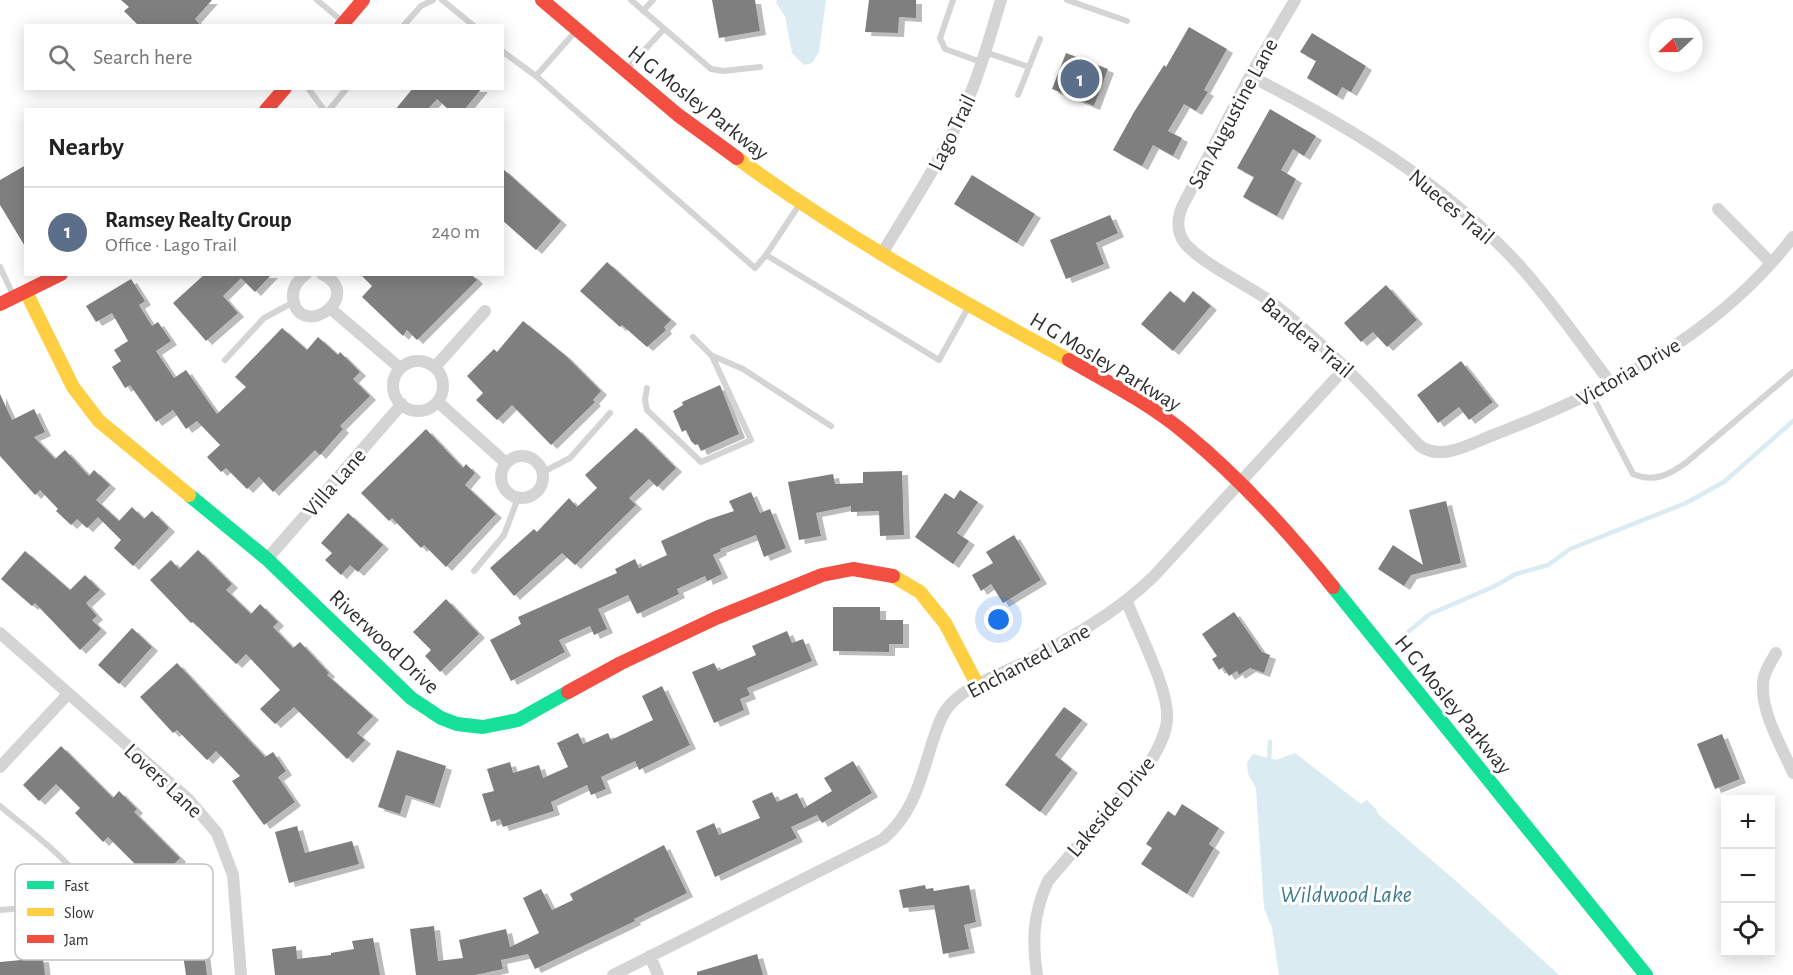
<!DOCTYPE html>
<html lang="en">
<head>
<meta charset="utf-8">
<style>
	:root { --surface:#fff; --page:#f6f6f6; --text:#222; --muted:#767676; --line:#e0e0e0; --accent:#787878 }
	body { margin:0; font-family:"Alegreya Sans",sans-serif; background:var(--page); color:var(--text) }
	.controls { position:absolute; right:18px; bottom:18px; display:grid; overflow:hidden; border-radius:0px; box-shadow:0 3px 15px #0003 }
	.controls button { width:54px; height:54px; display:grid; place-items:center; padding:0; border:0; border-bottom:2px solid var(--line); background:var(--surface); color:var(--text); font:30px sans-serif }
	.compass { position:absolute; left:1649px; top:18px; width:54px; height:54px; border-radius:50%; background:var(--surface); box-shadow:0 3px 15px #0003; rotate:248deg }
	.you { position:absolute; left:999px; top:620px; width:21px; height:21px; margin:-15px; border:4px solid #fff; border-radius:50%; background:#1a73e8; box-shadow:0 0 0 9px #1a73e833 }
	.badge { display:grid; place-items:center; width:39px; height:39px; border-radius:50%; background:var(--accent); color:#fff; font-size:20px; font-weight:700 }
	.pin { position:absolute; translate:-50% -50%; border:3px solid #fff; box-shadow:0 2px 6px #0006 }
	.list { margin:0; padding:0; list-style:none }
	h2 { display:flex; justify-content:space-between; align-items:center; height:78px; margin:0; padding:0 24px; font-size:26px }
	h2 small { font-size:20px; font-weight:400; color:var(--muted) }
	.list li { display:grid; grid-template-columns:39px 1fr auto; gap:18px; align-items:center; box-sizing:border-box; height:90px; padding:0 24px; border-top:2px solid var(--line) }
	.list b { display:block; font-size:22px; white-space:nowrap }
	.list p { margin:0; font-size:20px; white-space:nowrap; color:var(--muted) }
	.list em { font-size:20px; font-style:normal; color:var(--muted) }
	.icon { flex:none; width:33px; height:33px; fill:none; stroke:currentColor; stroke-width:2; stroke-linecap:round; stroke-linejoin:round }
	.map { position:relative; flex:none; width:1793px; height:975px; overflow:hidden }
	.search { position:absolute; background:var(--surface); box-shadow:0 3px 15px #0003; left:24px; top:24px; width:480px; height:66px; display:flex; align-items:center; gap:15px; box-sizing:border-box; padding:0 21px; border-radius:0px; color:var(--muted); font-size:22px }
	.panel { position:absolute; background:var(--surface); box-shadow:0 3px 15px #0003; left:24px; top:108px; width:480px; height:168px; border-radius:0px }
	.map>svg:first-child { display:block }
	.water { fill:#daebf1 }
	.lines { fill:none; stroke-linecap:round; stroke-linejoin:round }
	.stream { stroke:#daebf1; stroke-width:4.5 }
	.building { fill:#7f7f7f; filter:url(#shadow) }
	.lane { stroke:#d4d4d4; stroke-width:6 }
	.street { stroke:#d4d4d4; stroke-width:12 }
	.fast { stroke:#16e098; stroke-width:14 }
	.slow { stroke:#ffcf43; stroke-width:14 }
	.jam { stroke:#f24e42; stroke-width:14 }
	.labels { text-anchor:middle; stroke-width:6; stroke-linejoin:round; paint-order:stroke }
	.street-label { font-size:22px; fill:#2f2f2f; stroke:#fff }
	.water-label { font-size:24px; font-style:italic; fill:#3f7b8f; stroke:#fff }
	.key { fill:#fff; stroke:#c1c1c1; stroke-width:1.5 }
	.key-label { font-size:16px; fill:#2f2f2f }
</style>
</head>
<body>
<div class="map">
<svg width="1793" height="975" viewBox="0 0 1793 975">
	<defs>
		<filter id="shadow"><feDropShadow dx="6" dy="4" stdDeviation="0" flood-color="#0004"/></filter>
	</defs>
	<rect width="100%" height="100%" fill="#fff"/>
	<!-- water -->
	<path class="water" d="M777 0H826L819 52 812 63 804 65 792 53 785 16 776 3Z
		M1295 753 1361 804 1367 800 1376 809 1378 814 1464 888 1559 975H1279L1272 928 1264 908 1256 788 1248 774 1247 763 1253 754 1276 760Z"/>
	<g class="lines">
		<!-- stream -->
		<path class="stream" d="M1409 631 1430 614 1493 587 1516 574 1548 565 1570 549 1686 503 1724 482 1793 421
			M1269 762 1270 742"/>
	</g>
	<!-- building -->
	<path class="building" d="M121 0H212L195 19 201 26H139L124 11 129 7Z
		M712 0H755L760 31 719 38Z
		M869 0H916V18L899 17 898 33 865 32Z
		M1189 27 1227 49 1204 90 1208 92 1196 111 1184 104 1168 131 1182 138 1173 156 1153 145 1142 166 1113 150 1134 112 1164 65 1166 67Z
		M1312 33 1366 66 1351 92 1342 87 1337 96 1307 78 1316 61 1300 52Z
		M1066 53 1108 69 1094 106 1052 89Z
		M413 88H482L464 110H449L437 99 427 110H395Z
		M1270 109 1316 136 1304 156 1293 149 1281 170 1296 179 1277 216 1243 197 1254 177 1237 168Z
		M26 165V248L0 205V180Z
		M502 168 561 221 536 250 502 220Z
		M972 175 1035 214 1017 243 954 204Z
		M1110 215 1118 233 1096 243 1104 264 1066 279 1050 240Z
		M607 262 671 320 664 327 666 330 647 347 622 325 620 327 580 291Z
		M205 274H272L255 292 241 278 223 296 238 313 206 341 173 303Z
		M360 274H471L477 280 417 340 407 330 403 336 362 297 372 286Z
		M131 279 145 301 139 305 152 326 158 322 171 341 156 351 174 378 186 370 217 414 246 387 235 377 282 328 307 350 318 337 338 355 340 352 360 372 353 379 370 396 340 426 343 429 320 455 315 450 273 492 259 477 247 489 226 468 221 472 207 457 220 445 197 421 186 429 173 410 156 422 130 385 125 388 112 367 121 361 114 350 128 341 112 313 96 322 86 306Z
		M1386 285 1417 320 1387 347 1373 332 1361 342 1344 323Z
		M1170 291 1184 303 1193 291 1211 306 1173 351 1141 324Z
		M523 321 566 356 601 391 593 400 595 402 551 445 512 405 497 420 476 400 483 393 467 376 494 349 497 352Z
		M1461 361 1493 402 1469 420 1459 407 1438 423 1417 395Z
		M720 385 739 434 701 451 698 444 695 445 691 441 686 430 682 432 673 411 683 405 682 402Z
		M0 394 12 420 34 409 45 432 34 437 55 459 65 450 89 476 94 470 110 485 96 500 119 521 132 507 144 519 152 511 169 528 133 566 114 548 121 540 98 517 87 528 77 519 71 525 56 511 58 509 40 490 35 495 0 456Z
		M636 428 676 468 657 487 649 479 629 498 636 505 575 565 562 553 514 596 490 568 534 529 537 532 569 498 577 507 597 488 585 475Z
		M426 429 463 468 466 464 475 473 465 485 496 514 446 567 424 545 421 548 392 518 389 521 361 493Z
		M902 471 904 535 880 536 879 511 851 512V506L816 513 821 536 799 540 788 482 833 474 835 484 863 483V472Z
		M960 490 978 502 957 533 969 541 953 564 915 537 945 493 954 499Z
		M751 492 760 513 770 509 786 548 764 557 756 535 720 549 721 551 713 555 722 574 707 581 705 576 677 589 679 594 637 614 628 595 598 609 607 629 594 635 590 626 559 640 565 652 511 681 490 640 521 624 518 617 617 573 615 569 635 559 639 568 667 555 661 541 707 520 734 511 729 501Z
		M1446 501 1461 563 1411 575 1404 586 1378 569 1393 545 1423 565 1409 510Z
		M348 513 383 545 358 572 350 565 341 575 325 560 332 553 321 543Z
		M1014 535 1041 580 1003 603 991 584 981 591 972 575 993 563 986 552Z
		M198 550 232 584 226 590 251 614 260 604 278 622 273 627 293 648 300 642 329 673 327 675 373 716 357 733 365 740 347 759 294 707 275 724 260 709 280 690 246 654 236 664 193 622 191 623 150 580 171 560 179 569Z
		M25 551 70 590 85 575 100 590 86 603 97 616 92 620 101 629 80 650 35 603 32 606 1 579Z
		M446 599 479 634 440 672 425 656 431 650 413 632Z
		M833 607H880V620H903V644H889V652L833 651Z
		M1234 612 1262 652 1270 655 1264 673 1250 668 1239 675 1237 671 1229 676 1223 667 1219 670 1212 659 1217 656 1202 634Z
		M132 628 152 647 119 684 98 665Z
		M787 631 792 643 803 639 812 661 747 688 750 695 740 699 744 710 714 723 692 672 714 663 718 671 756 655 752 646Z
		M177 663 265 757 273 752 286 771 278 777 295 802 264 825 232 781 240 776 216 751 207 760 177 730 173 733 140 697Z
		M662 686 690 745 639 770 635 761 601 777 606 789 591 795 587 785 551 802 554 811 503 827 500 819 491 822 482 794 494 791 487 769 510 762 513 773 539 765 543 778 568 767 557 743 578 733 583 744 608 733 611 740 653 720 642 696Z
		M1064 707 1082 720 1055 755 1072 769 1040 812 1005 785Z
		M1722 734 1740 779 1715 789 1697 744Z
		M61 746 113 798 119 791 137 809 134 812 180 858 174 864 181 871 155 898 136 879 143 872 108 837 103 842 75 813 80 808 56 784 39 801 23 785Z
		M397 750 446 766 434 804 406 795 400 814 378 807Z
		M853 761 872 793 822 823 817 815 791 827 797 838 715 877 696 831 714 823 719 835 760 818 752 801 772 792 777 802 797 793 804 808 832 791 824 778Z
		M1182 804 1219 828 1209 844 1214 848 1187 894 1141 864 1152 848 1146 844 1168 811 1175 816Z
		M297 826 305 853 352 841 359 864 289 883 275 832Z
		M664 845 687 893 634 919 635 921 535 969 528 954 501 960 503 969 475 975H416L410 929 434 926 438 961 463 958 459 940 506 929 510 947 539 933 523 898 541 889 552 910 573 900 570 894Z
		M925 885 926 889 933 888 934 891 969 885 976 922 964 925 969 949 943 954 934 905 903 908 899 890Z
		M373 938 380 975H275L272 949 296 946 297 959 331 955V953L354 949 352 941Z
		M204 953 207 975H186L183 955Z
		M757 954 763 975H697V972Z
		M43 958 45 975H0V962Z"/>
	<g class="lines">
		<!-- lane -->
		<path class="lane" d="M317 0 342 21
			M442 0 474 26
			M631 0 711 69 723 71 760 67
			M953 0 940 38 945 49 981 62
			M1067 0 1127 21
			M643 11 653 0
			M403 26 421 6 433 0
			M502 51 536 76 755 268 766 255 799 205
			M985 52 1029 67 1018 95
			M1029 67 1040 39
			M627 69 664 29
			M536 76 575 32
			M308 88 324 110
			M329 110 347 88
			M766 255 939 360 969 306
			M0 267 14 297
			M713 356 743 369 831 426
			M225 360 264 318 294 302
			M647 388 645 400 647 410 701 462 751 440 712 356 693 337
			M1592 395 1633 474C1654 483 1669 475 1687 462L1793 372
			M543 472 570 458 610 413
			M474 571 504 535 518 498
			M0 806C14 818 68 859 73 872 77 883 69 895 60 900 42 909 19 908 0 910"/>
		<!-- street -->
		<path class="street" d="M1295 0 1250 76 1182 207C1177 219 1177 232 1184 242 1200 263 1248 285 1271 302 1326 344 1372 395 1419 445 1441 463 1473 442 1496 434 1608 391 1718 335 1793 237
			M1250 76C1350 127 1444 183 1520 266 1553 303 1582 345 1612 385
			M1718 209 1771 263
			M881 255C914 201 950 147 973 87 984 59 992 29 1001 0
			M306 274C298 280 292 287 293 298 299 342 367 296 322 274
			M331 309 400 368
			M393 386a25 25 0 1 1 50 0a25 25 0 1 1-50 0Z
			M435 367 485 311
			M438 402 506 463
			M501 477a21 21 0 1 1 42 0a21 21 0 1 1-42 0Z
			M267 559 402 404
			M0 633 188 799 217 833 233 875 241 975
			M1776 653C1771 662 1763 673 1763 684 1761 713 1782 747 1793 773
			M0 767 68 694
			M650 956 658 975
			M613 975 883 839C913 814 921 779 932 743 937 730 940 716 949 706 967 685 1001 674 1025 662 1072 637 1115 614 1154 576L1347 366
			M1037 975C1032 940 1033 914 1048 881L1152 759C1159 747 1166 734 1167 720 1170 691 1138 631 1127 602"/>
		<!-- fast -->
		<path class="fast" d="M189 495 267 559 411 698 441 718 457 724 483 727 518 720 568 692
			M1333 587 1646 975"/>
		<!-- slow -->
		<path class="slow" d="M737 158C842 235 955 298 1069 360
			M26 292 73 387 99 421 189 495
			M893 576 920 592 945 623 978 686"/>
		<!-- jam -->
		<path class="jam" d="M542 0 678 115 737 158
			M341 26 363 0
			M266 110 285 88
			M0 304 61 274
			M1069 360C1108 382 1150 404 1185 433 1240 478 1288 531 1333 587
			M568 692 621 663 716 618 822 575 853 569 893 576"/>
	</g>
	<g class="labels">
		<!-- street labels -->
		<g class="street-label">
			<text transform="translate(699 102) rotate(38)" y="8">H G Mosley Parkway</text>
			<text transform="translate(1232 113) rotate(-62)" y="8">San Augustine Lane</text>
			<text transform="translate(951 132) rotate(-64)" y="8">Lago Trail</text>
			<text transform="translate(1452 206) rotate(40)" y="8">Nueces Trail</text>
			<text transform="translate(1308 337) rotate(40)" y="8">Bandera Trail</text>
			<text transform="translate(1106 361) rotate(31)" y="8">H G Mosley Parkway</text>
			<text transform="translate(1628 371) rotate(-30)" y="8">Victoria Drive</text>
			<text transform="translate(334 482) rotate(-49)" y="8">Villa Lane</text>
			<text transform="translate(385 641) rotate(43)" y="8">Riverwood Drive</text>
			<text transform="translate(1028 660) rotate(-28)" y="8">Enchanted Lane</text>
			<text transform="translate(1454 704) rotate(51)" y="8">H G Mosley Parkway</text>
			<text transform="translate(164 780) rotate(43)" y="8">Lovers Lane</text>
			<text transform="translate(1110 806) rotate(-50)" y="8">Lakeside Drive</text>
		</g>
		<!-- water labels -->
		<g class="water-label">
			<text x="1346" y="902">Wildwood Lake</text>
		</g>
	</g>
	<!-- legend -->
	<rect x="15" y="864" width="198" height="96" rx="9" class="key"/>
	<rect x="27" y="881" width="27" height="8" fill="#16e098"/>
	<rect x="27" y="908" width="27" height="8" fill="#ffcf43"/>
	<rect x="27" y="935" width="27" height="8" fill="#f24e42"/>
	<g class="key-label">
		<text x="64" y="891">Fast</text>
		<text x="64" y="918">Slow</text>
		<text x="64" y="945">Jam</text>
	</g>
</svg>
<div class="controls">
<button>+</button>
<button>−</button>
<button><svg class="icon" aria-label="locate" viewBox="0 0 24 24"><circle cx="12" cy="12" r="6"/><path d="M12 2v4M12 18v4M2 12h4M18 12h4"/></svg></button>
</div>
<svg class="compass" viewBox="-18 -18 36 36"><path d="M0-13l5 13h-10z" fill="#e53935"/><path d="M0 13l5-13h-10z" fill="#767676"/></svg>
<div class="you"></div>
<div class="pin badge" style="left:1080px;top:79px;background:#5c6f8a">1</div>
<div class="search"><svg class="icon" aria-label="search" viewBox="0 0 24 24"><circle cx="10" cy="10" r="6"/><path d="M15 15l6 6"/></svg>Search here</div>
<section class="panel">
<h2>Nearby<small></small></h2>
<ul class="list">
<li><span class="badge" style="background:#5c6f8a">1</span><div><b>Ramsey Realty Group</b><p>Office · Lago Trail</p></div><em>240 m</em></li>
</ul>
</section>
</div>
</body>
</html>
